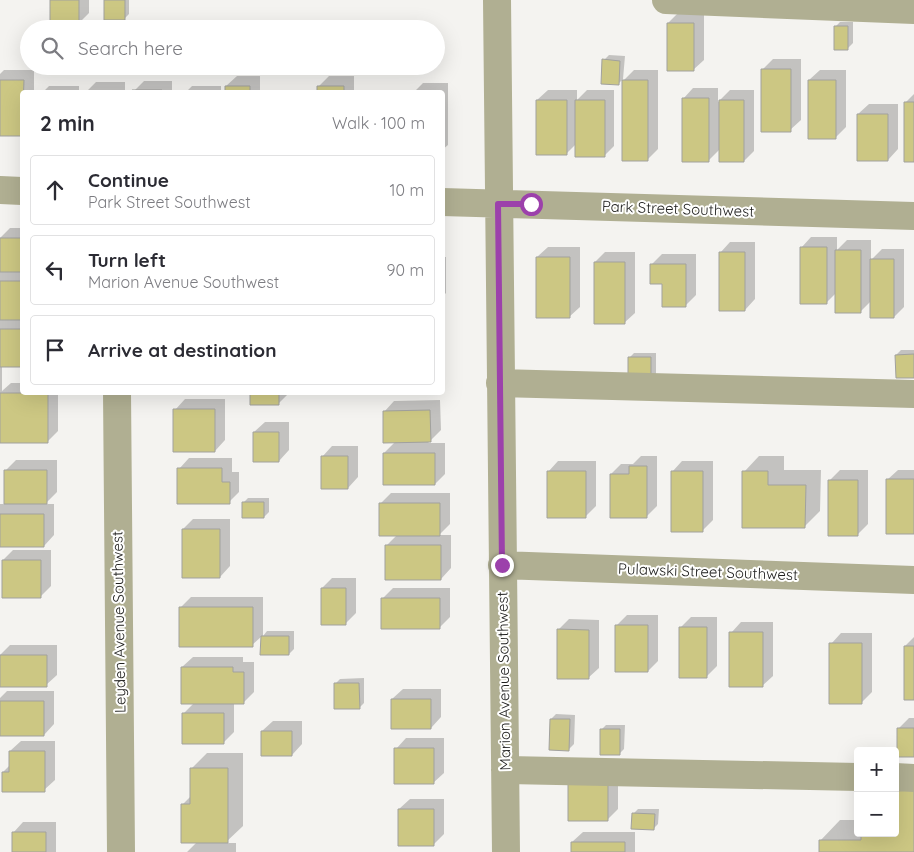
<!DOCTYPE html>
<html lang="en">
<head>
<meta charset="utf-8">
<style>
	:root { --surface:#fff; --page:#f7f7f7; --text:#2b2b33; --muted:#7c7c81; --line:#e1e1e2 }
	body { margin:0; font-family:Quicksand,sans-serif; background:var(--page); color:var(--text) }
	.controls { position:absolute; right:15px; bottom:15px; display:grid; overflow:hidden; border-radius:5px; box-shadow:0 5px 20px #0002 }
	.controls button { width:45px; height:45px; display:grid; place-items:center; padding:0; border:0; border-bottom:1px solid var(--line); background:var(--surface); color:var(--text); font:25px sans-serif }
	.stop { position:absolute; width:15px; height:15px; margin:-11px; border:4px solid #9c41ab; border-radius:50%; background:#fff }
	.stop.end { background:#9c41ab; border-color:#fff; box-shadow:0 1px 5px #0008 }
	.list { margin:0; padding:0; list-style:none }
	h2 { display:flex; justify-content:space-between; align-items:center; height:65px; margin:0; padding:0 20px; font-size:21px }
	h2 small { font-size:16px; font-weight:400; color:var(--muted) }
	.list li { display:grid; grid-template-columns:32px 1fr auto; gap:15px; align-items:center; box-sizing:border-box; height:70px; margin:0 10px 10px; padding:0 10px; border:1px solid var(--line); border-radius:5px }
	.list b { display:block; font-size:19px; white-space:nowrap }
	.list p { margin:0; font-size:16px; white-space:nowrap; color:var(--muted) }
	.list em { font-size:16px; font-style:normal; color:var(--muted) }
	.icon { flex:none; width:28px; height:28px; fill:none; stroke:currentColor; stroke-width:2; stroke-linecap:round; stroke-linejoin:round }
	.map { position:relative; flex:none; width:914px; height:852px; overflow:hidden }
	.search { position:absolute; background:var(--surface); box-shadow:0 5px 20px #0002; left:20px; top:20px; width:425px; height:55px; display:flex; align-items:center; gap:12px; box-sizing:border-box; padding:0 18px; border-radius:28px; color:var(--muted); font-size:19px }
	.panel { position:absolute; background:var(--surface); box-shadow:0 5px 20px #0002; left:20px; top:90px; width:425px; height:305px; border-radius:5px }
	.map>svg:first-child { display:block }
	.shadow { fill:#0003 }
	.building { fill:#ccc783; stroke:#a1a19e }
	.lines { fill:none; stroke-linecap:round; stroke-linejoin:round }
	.minor { stroke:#b0af92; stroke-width:28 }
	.route { stroke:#9c41ab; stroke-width:6 }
	.labels { text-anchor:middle; stroke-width:4; stroke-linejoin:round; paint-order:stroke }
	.street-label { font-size:15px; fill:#20201f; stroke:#fffffe }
</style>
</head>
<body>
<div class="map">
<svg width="914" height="852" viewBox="0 0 914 852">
	<rect width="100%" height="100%" fill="#f4f3f0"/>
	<!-- shadow -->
	<path class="shadow" d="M52 0H89V13L79 23Z
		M105 0H129V14L124 19Z
		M678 13H704V60L693 70 668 23Z
		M840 22H853V43L848 48 835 27Z
		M609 55 625 56 623 79 618 84 604 60Z
		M773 59H801V120L790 130 763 69Z
		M4 70H34V92H22V135H0V74Z
		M634 70H658V149L648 159 624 80Z
		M820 70H846V127L835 138 809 80Z
		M237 76H260V92H226V86Z
		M329 76H354V92H319V86Z
		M144 81H172V92H133Z
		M96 82H125V92H86Z
		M423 83H448V145L442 150V92H414Z
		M49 86H79V92H43Z
		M192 86H221V92H186Z
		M693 88H718V102L730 90H754V151L744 161 720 149 708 161 683 99Z
		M548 90H577V100L587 90H614V146L604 156 576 144 566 154 537 100Z
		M914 94V161L906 102Z
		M869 104H898V149L888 160 858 114Z
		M10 228H22V366H2V391L11 383H22V392H58V431L47 442 0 396V238Z
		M811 237H837V250L847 240H871V260L882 249H904V307L894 317 871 301 860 312 836 293 826 303 801 248Z
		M730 242H755V299L745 310 720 253Z
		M548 247H580V307L569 317 537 257Z
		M605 252H635V313L624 323 595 262Z
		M662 254H696V295L685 306 663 283 651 265Z
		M442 257H446V293L442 297Z
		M901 350H914V376L896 355Z
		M634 353H656V375L651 380 629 358Z
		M252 392H289V393L278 404Z
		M185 399H225V440L215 451 175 410Z
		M440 400 441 430 428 443H445V474L435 484 384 453 395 442 384 412 394 401Z
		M265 422H289V450L279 461 254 432Z
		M332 446H358V477L348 488 322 457Z
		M641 456H657V506L647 516 611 474 621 464H633Z
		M759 456H784V470H821L820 511 804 527 744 472Z
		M189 458H232V472H239V492L229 502 179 469Z
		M16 460H57V492L45 504H54V535L44 546H0V504H5V471Z
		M558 461H596V506L586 516 548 472Z
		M682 461H713V520L702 531 672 472Z
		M840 470H868V524L858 534 829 481Z
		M898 470H914V532L887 480Z
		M391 493H450V524L439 535H451V568L441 579 386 546 398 534 381 503Z
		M248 498H269V512L264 517 243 503Z
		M193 519H230V566L220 577 183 529Z
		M13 550H51V586L40 597 3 560Z
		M332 578H356V613L345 624 322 588Z
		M393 588H450V617L440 627 382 599Z
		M191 597H263V636L267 631H294V649L289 654H262V636L252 645 180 608Z
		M627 615H658V661L648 671 617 625Z
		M691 617H717V666L706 677 680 628Z
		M569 619 599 620V668L588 678 558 630Z
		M741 622H773V676L762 686 731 633Z
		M841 633H872V692L862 702 831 644Z
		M914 637V698L905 646Z
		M10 645H57V675L46 685H0V655Z
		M193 657H243V662H254V692L243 703H234V732L223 743 183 714 194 703 182 667Z
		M364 678V703L359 708 335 684 340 679Z
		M403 689H441V717L431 728 392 699Z
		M7 691H54V724L44 735H0V698Z
		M556 714 575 715 574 744 569 749 551 719Z
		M909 718H914V755L898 729Z
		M273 721H302V744L292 755 262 731Z
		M606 725H625L624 749 619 754 601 730Z
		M406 738H444V773L433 783 396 749Z
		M21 741H55V780L44 790 3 772 10 765V751Z
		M207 753H243V826L225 843H236V852H187L198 841 182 805 191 796V769Z
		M895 771 914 852H820V841L840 820H858V833H895Z
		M618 774V809L607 820H569Z
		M410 799H444V834L433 845 399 809Z
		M638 809H659L658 824 653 829 633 814Z
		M23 822H56V852H13V833Z
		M583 832H635V852H572V842Z"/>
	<!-- building -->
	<path class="building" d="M50 0H79V25H50Z
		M104 0H125V20H104Z
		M667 23H694V71H667Z
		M834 26H848V50H834Z
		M602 59 620 61 619 85 601 84Z
		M761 69H791V132H761Z
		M0 80H24L22 136H0Z
		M622 80H648V161H622Z
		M808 80H836V139H808Z
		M225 86H250V92H225Z
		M317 86H344V92H317Z
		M132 90H162V92H132Z
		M682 98H709V162H682Z
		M536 100H567V155H536Z
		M575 100H605V157H575Z
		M719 100H744V162H719Z
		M904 102H914V162H904Z
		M857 114H888V161H857Z
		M0 238H22V272H0Z
		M800 247H827V304H800Z
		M835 250H861V313H835Z
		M719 252H745V311H719Z
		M536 257H570V318H536Z
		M870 259H894V318H870Z
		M594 262H625V324H594Z
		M650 264H686V307H662V284H650Z
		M0 281H22V320H0Z
		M0 329H22V367H0Z
		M914 354V378H896L895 355Z
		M628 357H651V381H628Z
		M171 392H213V394H171Z
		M250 392H279V405H250Z
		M377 392H427V394H377Z
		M0 393H48V443H0Z
		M173 409H215V452H173Z
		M430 410 431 442 383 443V411Z
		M253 432H279V462H253Z
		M383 453H435V485H383Z
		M321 456H348V489H321Z
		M629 466H647V518H610V474H629Z
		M177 468H222V482H230V504H177Z
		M4 470H47V504H4Z
		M547 471H586V518H547Z
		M671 471H703V532H671Z
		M742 471H768V485H806L805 528H742Z
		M886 479H914V534H886Z
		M828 480H858V536H828Z
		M242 502H264V518H242Z
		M379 503H440V536H379Z
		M0 514H44V547H0Z
		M182 529H220V578H182Z
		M385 545H441V580H385Z
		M2 560H41V598H2Z
		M321 588H346V625H321Z
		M381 598H440V629H381Z
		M179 607H253V647H179Z
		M615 625H648V672H615Z
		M679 627H707V678H679Z
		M557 629 589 630V679H557Z
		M729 632H763V687H729Z
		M261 636H289V655H260Z
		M829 643H862V704H829Z
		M904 646H914V700H904Z
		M0 655H47V687H0Z
		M181 667H233V672H244V704H181Z
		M334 683H359L360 709H334Z
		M391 699H431V729H391Z
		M0 701H44V736H0Z
		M182 713H224V744H182Z
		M550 719H570L569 751 549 750Z
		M897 728H914V757H897Z
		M600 729H620V755H600Z
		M261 731H292V756H261Z
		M394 748H434V784H394Z
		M9 751H45V792H2V772H9Z
		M190 768H228V843H181V804H190Z
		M568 784H608V821H568Z
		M914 790V852H819V840H861V833H895V791Z
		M398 809H434V846H398Z
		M632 813 655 814 654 830 631 829Z
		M12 832H46V852H12Z
		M571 842H625V852H571Z"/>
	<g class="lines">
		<!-- minor -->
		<path class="minor" d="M497 0 506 852
			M666 0 914 10
			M0 190 22 191
			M442 202 914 216
			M500 383 914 394
			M117 392 121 852
			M502 565 914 580
			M505 770 858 777
			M895 777 914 778"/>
	</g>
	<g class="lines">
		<!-- route -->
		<path class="route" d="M502 565 498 204H531"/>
	</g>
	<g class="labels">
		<!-- street labels -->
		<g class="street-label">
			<text transform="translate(678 209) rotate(2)" y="5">Park Street Southwest</text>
			<text transform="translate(708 572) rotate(2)" y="5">Pulawski Street Southwest</text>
			<text transform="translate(119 622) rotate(-91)" y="5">Leyden Avenue Southwest</text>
			<text transform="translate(504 681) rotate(-91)" y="5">Marion Avenue Southwest</text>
		</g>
	</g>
</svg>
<div class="controls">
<button>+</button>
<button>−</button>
</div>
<div class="stop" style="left:531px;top:204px"></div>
<div class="stop end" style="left:502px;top:565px"></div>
<div class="search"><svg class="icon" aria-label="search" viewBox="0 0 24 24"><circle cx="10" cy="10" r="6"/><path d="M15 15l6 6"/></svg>Search here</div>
<section class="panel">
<h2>2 min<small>Walk · 100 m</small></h2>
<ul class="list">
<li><svg class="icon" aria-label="ahead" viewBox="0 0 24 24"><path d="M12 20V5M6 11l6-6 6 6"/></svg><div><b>Continue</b><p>Park Street Southwest</p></div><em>10 m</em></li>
<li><svg class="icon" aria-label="left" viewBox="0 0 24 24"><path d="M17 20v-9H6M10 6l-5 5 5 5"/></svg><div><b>Turn left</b><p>Marion Avenue Southwest</p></div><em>90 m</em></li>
<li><svg class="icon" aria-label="arrive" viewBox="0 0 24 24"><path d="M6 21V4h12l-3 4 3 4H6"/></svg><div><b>Arrive at destination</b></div></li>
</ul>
</section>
</div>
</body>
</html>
